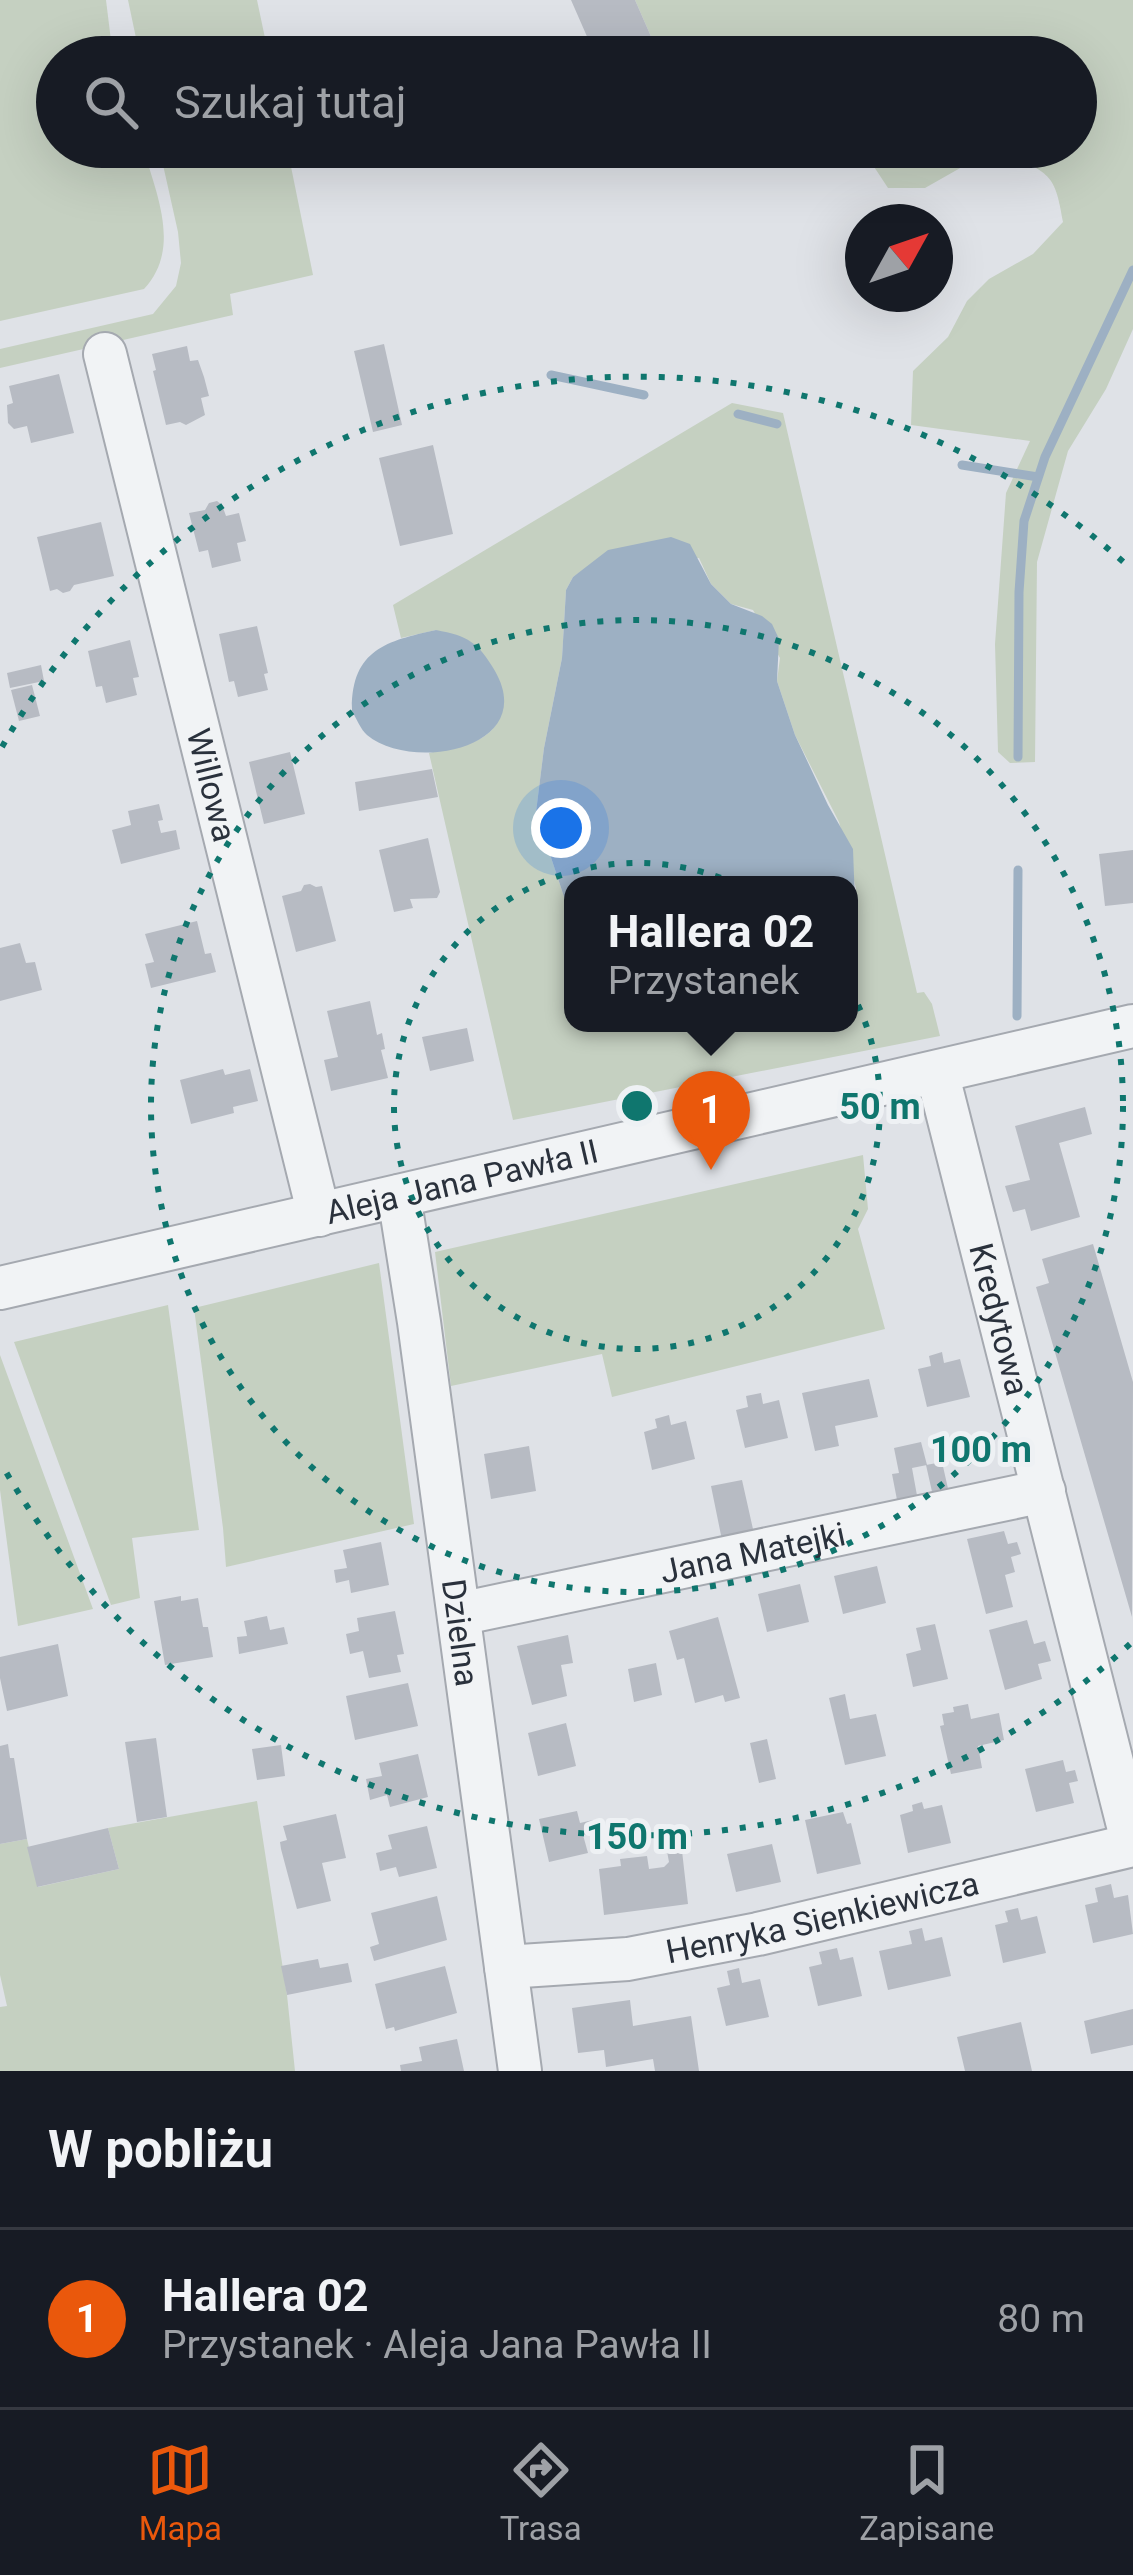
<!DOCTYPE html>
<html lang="pl">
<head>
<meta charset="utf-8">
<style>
	:root { --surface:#171b24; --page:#242831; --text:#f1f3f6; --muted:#9ea1a6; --line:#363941; --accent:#ea580c }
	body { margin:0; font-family:Roboto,sans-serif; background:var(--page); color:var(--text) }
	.compass { position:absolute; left:845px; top:204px; width:108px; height:108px; border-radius:50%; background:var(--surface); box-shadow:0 12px 48px #0002; rotate:50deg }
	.you { position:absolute; left:561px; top:828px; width:42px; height:42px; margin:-30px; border:9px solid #fff; border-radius:50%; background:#1a73e8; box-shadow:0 0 0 18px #1a73e833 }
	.badge { display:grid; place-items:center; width:78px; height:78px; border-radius:50%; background:var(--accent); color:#fff; font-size:39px; font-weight:700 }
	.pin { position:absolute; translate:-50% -99px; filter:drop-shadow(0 3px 6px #0008) }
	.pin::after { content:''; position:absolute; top:63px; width:42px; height:36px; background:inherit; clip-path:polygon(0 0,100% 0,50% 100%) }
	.popup { position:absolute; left:564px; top:876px; width:294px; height:156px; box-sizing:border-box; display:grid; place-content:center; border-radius:24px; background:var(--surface); filter:drop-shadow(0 3px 9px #0005); font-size:39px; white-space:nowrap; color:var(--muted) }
	.popup b { font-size:45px; color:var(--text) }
	.popup::after { content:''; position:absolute; left:50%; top:100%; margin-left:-24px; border:24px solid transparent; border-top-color:var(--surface) }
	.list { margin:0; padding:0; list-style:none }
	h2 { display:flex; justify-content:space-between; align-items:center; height:156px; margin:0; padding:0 48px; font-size:51px }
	h2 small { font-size:39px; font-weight:400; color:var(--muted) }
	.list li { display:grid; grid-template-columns:78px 1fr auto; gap:36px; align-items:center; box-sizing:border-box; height:180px; padding:0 48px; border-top:3px solid var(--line) }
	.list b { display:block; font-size:45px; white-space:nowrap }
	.list p { margin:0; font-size:39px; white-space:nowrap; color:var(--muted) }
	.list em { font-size:39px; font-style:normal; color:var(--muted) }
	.icon { flex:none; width:66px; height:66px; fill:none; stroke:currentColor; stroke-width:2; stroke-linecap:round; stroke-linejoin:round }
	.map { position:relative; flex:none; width:1133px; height:2071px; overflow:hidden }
	.search { position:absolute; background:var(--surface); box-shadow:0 12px 48px #0002; left:36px; right:36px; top:36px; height:132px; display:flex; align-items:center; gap:30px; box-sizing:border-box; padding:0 42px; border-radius:66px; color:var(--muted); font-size:45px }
	.sheet { height:336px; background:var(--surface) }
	nav { display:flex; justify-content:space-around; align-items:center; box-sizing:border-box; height:168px; border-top:3px solid var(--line); background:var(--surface); font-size:33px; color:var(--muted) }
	nav a { display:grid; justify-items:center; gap:6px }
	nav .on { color:var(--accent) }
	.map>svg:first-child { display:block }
	.green { fill:#c5d0c1; fill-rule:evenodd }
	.water { fill:#9db0c3 }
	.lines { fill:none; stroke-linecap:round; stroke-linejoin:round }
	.stream { stroke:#9db0c3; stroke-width:9 }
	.building { fill:#b7bbc3 }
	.minor-casing { stroke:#a5a9b0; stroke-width:46 }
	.minor { stroke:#f1f3f5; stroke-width:42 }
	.ring { fill:none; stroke:#0f766e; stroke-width:6; stroke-dasharray:6 12 }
	.labels { text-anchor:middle; stroke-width:10; stroke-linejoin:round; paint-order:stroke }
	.street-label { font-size:33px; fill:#2a313c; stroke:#eef1f4 }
	.centre { fill:#0f766e; stroke:#eef1f4; stroke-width:6 }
	.ring-label { font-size:36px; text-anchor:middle; font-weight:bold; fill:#0f766e; stroke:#eef1f4; stroke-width:10; stroke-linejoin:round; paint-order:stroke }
</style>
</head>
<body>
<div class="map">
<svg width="1133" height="2071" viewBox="0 0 1133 2071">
	<rect width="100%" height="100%" fill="#dfe2e7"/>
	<!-- green -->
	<path class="green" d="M0 0H106L113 57H57V147H143C156 194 182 248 144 289L0 321Z
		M128 0H257L269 57H140Z
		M635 0H1133V329L1106 389 1068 451 1037 562 1035 762 1010 763 998 752 995 644 1006 493 1030 441 911 425 913 371 948 337 967 301 989 279 1033 254 1063 222C1055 173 1050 175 1007 153L962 167 925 188H888L861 147H1076V57H660Z
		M159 147H287L313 275 230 294 233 315 0 368V349L153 314 176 286 181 263 178 232Z
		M732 403 783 413 917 993 924 992 932 1004 940 1036 513 1120 429 753C468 745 504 742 503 693L436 630 401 638 393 605ZM699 558 711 584 731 604 753 610 780 658 777 681 795 735 839 822 856 888V930L849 948V1023H679L638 1029 629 1023H573V924L536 812 544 748 562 658 566 590 573 577 586 568Z
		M863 1155 868 1209 858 1229 885 1329 612 1397 602 1354 451 1386 435 1252Z
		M379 1263 414 1524 226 1567 223 1528 194 1308Z
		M168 1305 199 1530 132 1538 140 1598 111 1605 14 1342Z
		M0 1355 93 1609 18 1626 0 1490Z
		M257 1801 287 1995 295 2071H0V2007L7 2006 0 1975V1844L27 1839 38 1887 119 1869 108 1828Z"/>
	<!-- water -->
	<path class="water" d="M671 537 690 544 711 584 731 604 762 616 772 624 779 639 777 681 795 735 828 805 853 849 856 930 849 948V885H573V924L536 812 544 748 562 658 566 590 573 577 608 550Z
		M436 630C468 636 478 642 495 671 539 748 413 773 367 735 361 730 356 718 352 711 351 650 386 641 436 630Z"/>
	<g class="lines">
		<!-- stream -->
		<path class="stream" d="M551 375 644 395
			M738 414 777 424
			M962 465 1038 477
			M1018 757 1019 592 1024 521 1045 457 1133 270
			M1017 1016 1018 870"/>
	</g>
	<!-- building -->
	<path class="building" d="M571 0H635L660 57H596Z
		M384 344 402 425 373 432 354 351Z
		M187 346 190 361 198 360 204 377 209 396 201 398 205 415 186 425 180 422 166 425 153 371 156 370 152 354Z
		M59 374 74 433 31 443 27 426 14 429 8 423 7 405 13 403 9 386Z
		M433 445 453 534 400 546 379 458Z
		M217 501 222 505 226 516 239 513 246 541 237 543 241 561 212 568 208 550 199 552 189 513 205 510 209 503Z
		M101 522 114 576 74 585 70 591 63 593 57 589 50 591 37 537Z
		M257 626 268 673 264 674 268 690 238 697 234 681 229 682 219 634Z
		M130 640 139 677 133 678 137 695 106 703 102 686 96 687 88 651Z
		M41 665 44 681 10 688 7 673Z
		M32 685 40 716 19 721 11 690Z
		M290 752 305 814 264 824 249 762Z
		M432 769 438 797 359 811 355 782Z
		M159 804 163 820 158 821 161 833 176 830 180 849 121 864 112 830 131 825 128 811Z
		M428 838 440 892 437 898 410 899 413 908 394 912 379 850Z
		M1133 850V903L1105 906 1099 854Z
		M310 884 316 887 322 886 336 941 296 952 282 896 301 891 304 885Z
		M197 921 205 954 211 953 216 972 151 988 145 964 154 962 145 934Z
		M20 943 26 963 35 962 42 990 0 1001V948Z
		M370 1001 377 1035 382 1033 385 1049 381 1050 388 1078 331 1091 324 1060 338 1057 327 1011Z
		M467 1028 474 1061 430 1071 422 1037Z
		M223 1069 225 1075 250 1069 258 1101 233 1107 234 1113 191 1124 180 1080Z
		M1085 1107 1092 1134 1059 1143 1080 1217 1031 1231 1025 1209 1013 1212 1005 1186 1030 1180 1015 1126Z
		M1093 1244 1133 1382 1132 1617 1036 1287 1049 1283 1042 1259Z
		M942 1352 944 1363 960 1359 970 1397 927 1407 918 1369 931 1366 929 1356Z
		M869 1379 878 1417 835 1426 839 1446 815 1451 802 1393Z
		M761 1393 763 1404 779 1400 788 1438 745 1448 736 1410 748 1407 746 1396Z
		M669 1415 671 1425 686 1421 695 1459 652 1470 644 1432 657 1428 655 1419Z
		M921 1442 927 1465 912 1468 918 1501 898 1505 892 1474 899 1473 894 1448Z
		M529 1446 536 1491 491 1499 484 1454Z
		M942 1462 949 1493 933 1496 926 1465Z
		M742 1480 755 1538 723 1545 711 1486Z
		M1004 1531 1008 1544 1017 1542 1021 1554 1011 1557 1015 1572 1005 1575 1013 1607 986 1614 967 1539Z
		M381 1542 389 1585 351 1593 349 1580 336 1583 334 1570 347 1568 343 1550Z
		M877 1566 886 1603 843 1614 834 1576Z
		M800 1584 809 1622 767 1632 758 1594Z
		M181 1596V1601L198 1598 203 1627H208L213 1657 165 1665 154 1601Z
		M395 1611 404 1654 397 1655 401 1672 369 1678 363 1651 350 1654 346 1634 359 1631 357 1618Z
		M267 1616 270 1630 284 1627 288 1644 239 1654 237 1637 247 1636 244 1621Z
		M718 1617 740 1698 725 1702 723 1695 695 1703 684 1658 677 1660 669 1631Z
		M1027 1620 1034 1644 1045 1641 1051 1661 1038 1664 1042 1679 1005 1690 989 1630Z
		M935 1624 948 1679 913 1687 906 1654 921 1650 916 1628Z
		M568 1635 573 1663 561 1665 567 1696 532 1705 517 1646Z
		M58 1644 68 1696 7 1711 0 1678V1657Z
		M656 1663 662 1695 634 1702 628 1669Z
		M408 1683 418 1726 355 1740 346 1696Z
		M845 1694 850 1719 876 1714 886 1756 845 1765 829 1698Z
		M968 1704 971 1719 999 1713 1004 1740 978 1746 982 1768 951 1774 940 1726 944 1725 942 1714 954 1712 953 1707Z
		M566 1723 576 1766 538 1776 528 1733Z
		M156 1738 167 1817 137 1822 125 1742Z
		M767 1739 776 1779 759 1783 750 1743Z
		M8 1744 10 1758H14L27 1839 0 1844V1746Z
		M281 1745 285 1776 257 1780 252 1749Z
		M418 1754 428 1797 390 1807 387 1795 370 1800 366 1779 382 1776 379 1763Z
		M1063 1760 1066 1772 1075 1770 1078 1781 1069 1783 1074 1803 1036 1812 1025 1769Z
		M922 1802 924 1809 942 1805 951 1843 908 1853 900 1815 913 1811 912 1805Z
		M577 1811 580 1823 593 1820 596 1832 583 1835 588 1853 549 1862 539 1819Z
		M843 1812 847 1824 851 1823 861 1864 817 1874 805 1820Z
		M336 1814 346 1858 322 1863 331 1901 297 1909 281 1849 280 1842 287 1840 283 1826Z
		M427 1826 437 1868 399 1877 396 1867 380 1871 376 1853 392 1849 388 1835Z
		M108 1828 119 1869 37 1887 27 1847Z
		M681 1842 688 1904 604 1915 599 1869 621 1866 620 1859 647 1856 649 1869 664 1867 669 1862 666 1846Z
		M772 1844 781 1882 736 1892 727 1854Z
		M1111 1884 1114 1898 1128 1895 1133 1934 1093 1943 1085 1905 1098 1902 1095 1888Z
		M437 1896 447 1940 374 1961 370 1947 379 1944 371 1913Z
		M1018 1908 1021 1920 1037 1916 1046 1953 1003 1963 995 1925 1008 1922 1005 1911Z
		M922 1928 925 1941 942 1937 951 1976 888 1990 879 1951 912 1944 909 1931Z
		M837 1948 840 1960 853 1957 862 1996 818 2006 809 1967 822 1964 819 1952Z
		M318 1959 320 1968 348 1963 352 1982 287 1995 281 1966Z
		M445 1966 457 2013 395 2031 394 2027 386 2029 375 1984Z
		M739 1968 742 1983 760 1979 769 2017 726 2026 717 1988 730 1985 727 1971Z
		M630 2000 633 2026 691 2016 699 2071H655L653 2059 606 2067 604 2050 578 2053 572 2008Z
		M1133 2009V2045L1091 2054 1084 2021Z
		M1021 2022 1032 2071H965L957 2037Z
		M457 2039 464 2071H401L400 2065 422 2061 419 2047Z"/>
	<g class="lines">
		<!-- minor casing -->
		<g class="minor-casing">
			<g id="minor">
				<path id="s1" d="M105 354 319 1215"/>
				<path id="s2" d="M937 1072 1133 1845"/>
				<path id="s3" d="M399 1196 419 1322 520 2071"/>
				<path id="s4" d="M0 1288 1133 1026"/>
				<path id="s5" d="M459 1614 1044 1491"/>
				<path id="s6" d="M506 1967 628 1959 758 1934 1133 1845"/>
			</g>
		</g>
		<!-- minor -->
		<use href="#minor" class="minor"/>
	</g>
	<!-- distance rings -->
	<g class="ring">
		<circle cx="637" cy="1106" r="243"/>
		<circle cx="637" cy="1106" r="486"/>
		<path d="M1130 1644A730 730 0 0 1 2 1465M2 747A730 730 0 0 1 1130 568"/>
	</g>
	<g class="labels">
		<!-- street labels -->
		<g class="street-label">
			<text dy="12" stroke="none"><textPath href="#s1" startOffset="444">Willowa</textPath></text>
			<text dy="12" stroke="none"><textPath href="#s4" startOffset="474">Aleja Jana Pawła II</textPath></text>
			<text dy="12" stroke="none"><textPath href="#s2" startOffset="255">Kredytowa</textPath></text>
			<text dy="12" stroke="none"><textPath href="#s5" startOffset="300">Jana Matejki</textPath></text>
			<text dy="12" stroke="none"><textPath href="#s3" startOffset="441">Dzielna</textPath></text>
			<text dy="12" stroke="none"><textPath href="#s6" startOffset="321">Henryka Sienkiewicza</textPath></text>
		</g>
	</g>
	<circle cx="637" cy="1106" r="18" class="centre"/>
	<g class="ring-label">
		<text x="880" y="1119">50 m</text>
		<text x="981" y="1462">100 m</text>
		<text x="637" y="1849">150 m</text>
	</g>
</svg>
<svg class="compass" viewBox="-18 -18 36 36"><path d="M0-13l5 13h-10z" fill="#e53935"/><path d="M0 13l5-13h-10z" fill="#9ea1a6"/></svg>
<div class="you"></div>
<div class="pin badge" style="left:711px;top:1170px">1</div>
<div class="popup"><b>Hallera 02</b>Przystanek</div>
<div class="search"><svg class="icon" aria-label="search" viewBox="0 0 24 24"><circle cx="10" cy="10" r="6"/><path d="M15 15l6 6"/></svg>Szukaj tutaj</div>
</div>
<section class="sheet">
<h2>W pobliżu<small></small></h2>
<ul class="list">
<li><span class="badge">1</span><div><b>Hallera 02</b><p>Przystanek · Aleja Jana Pawła II</p></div><em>80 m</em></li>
</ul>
</section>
<nav>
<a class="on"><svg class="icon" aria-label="map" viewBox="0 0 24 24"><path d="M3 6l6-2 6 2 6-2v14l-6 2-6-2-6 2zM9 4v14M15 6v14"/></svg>Mapa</a>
<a><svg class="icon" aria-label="directions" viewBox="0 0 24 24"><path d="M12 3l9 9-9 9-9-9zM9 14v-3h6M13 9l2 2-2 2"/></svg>Trasa</a>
<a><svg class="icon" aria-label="saved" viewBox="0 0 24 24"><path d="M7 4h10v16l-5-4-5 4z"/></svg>Zapisane</a>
</nav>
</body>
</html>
